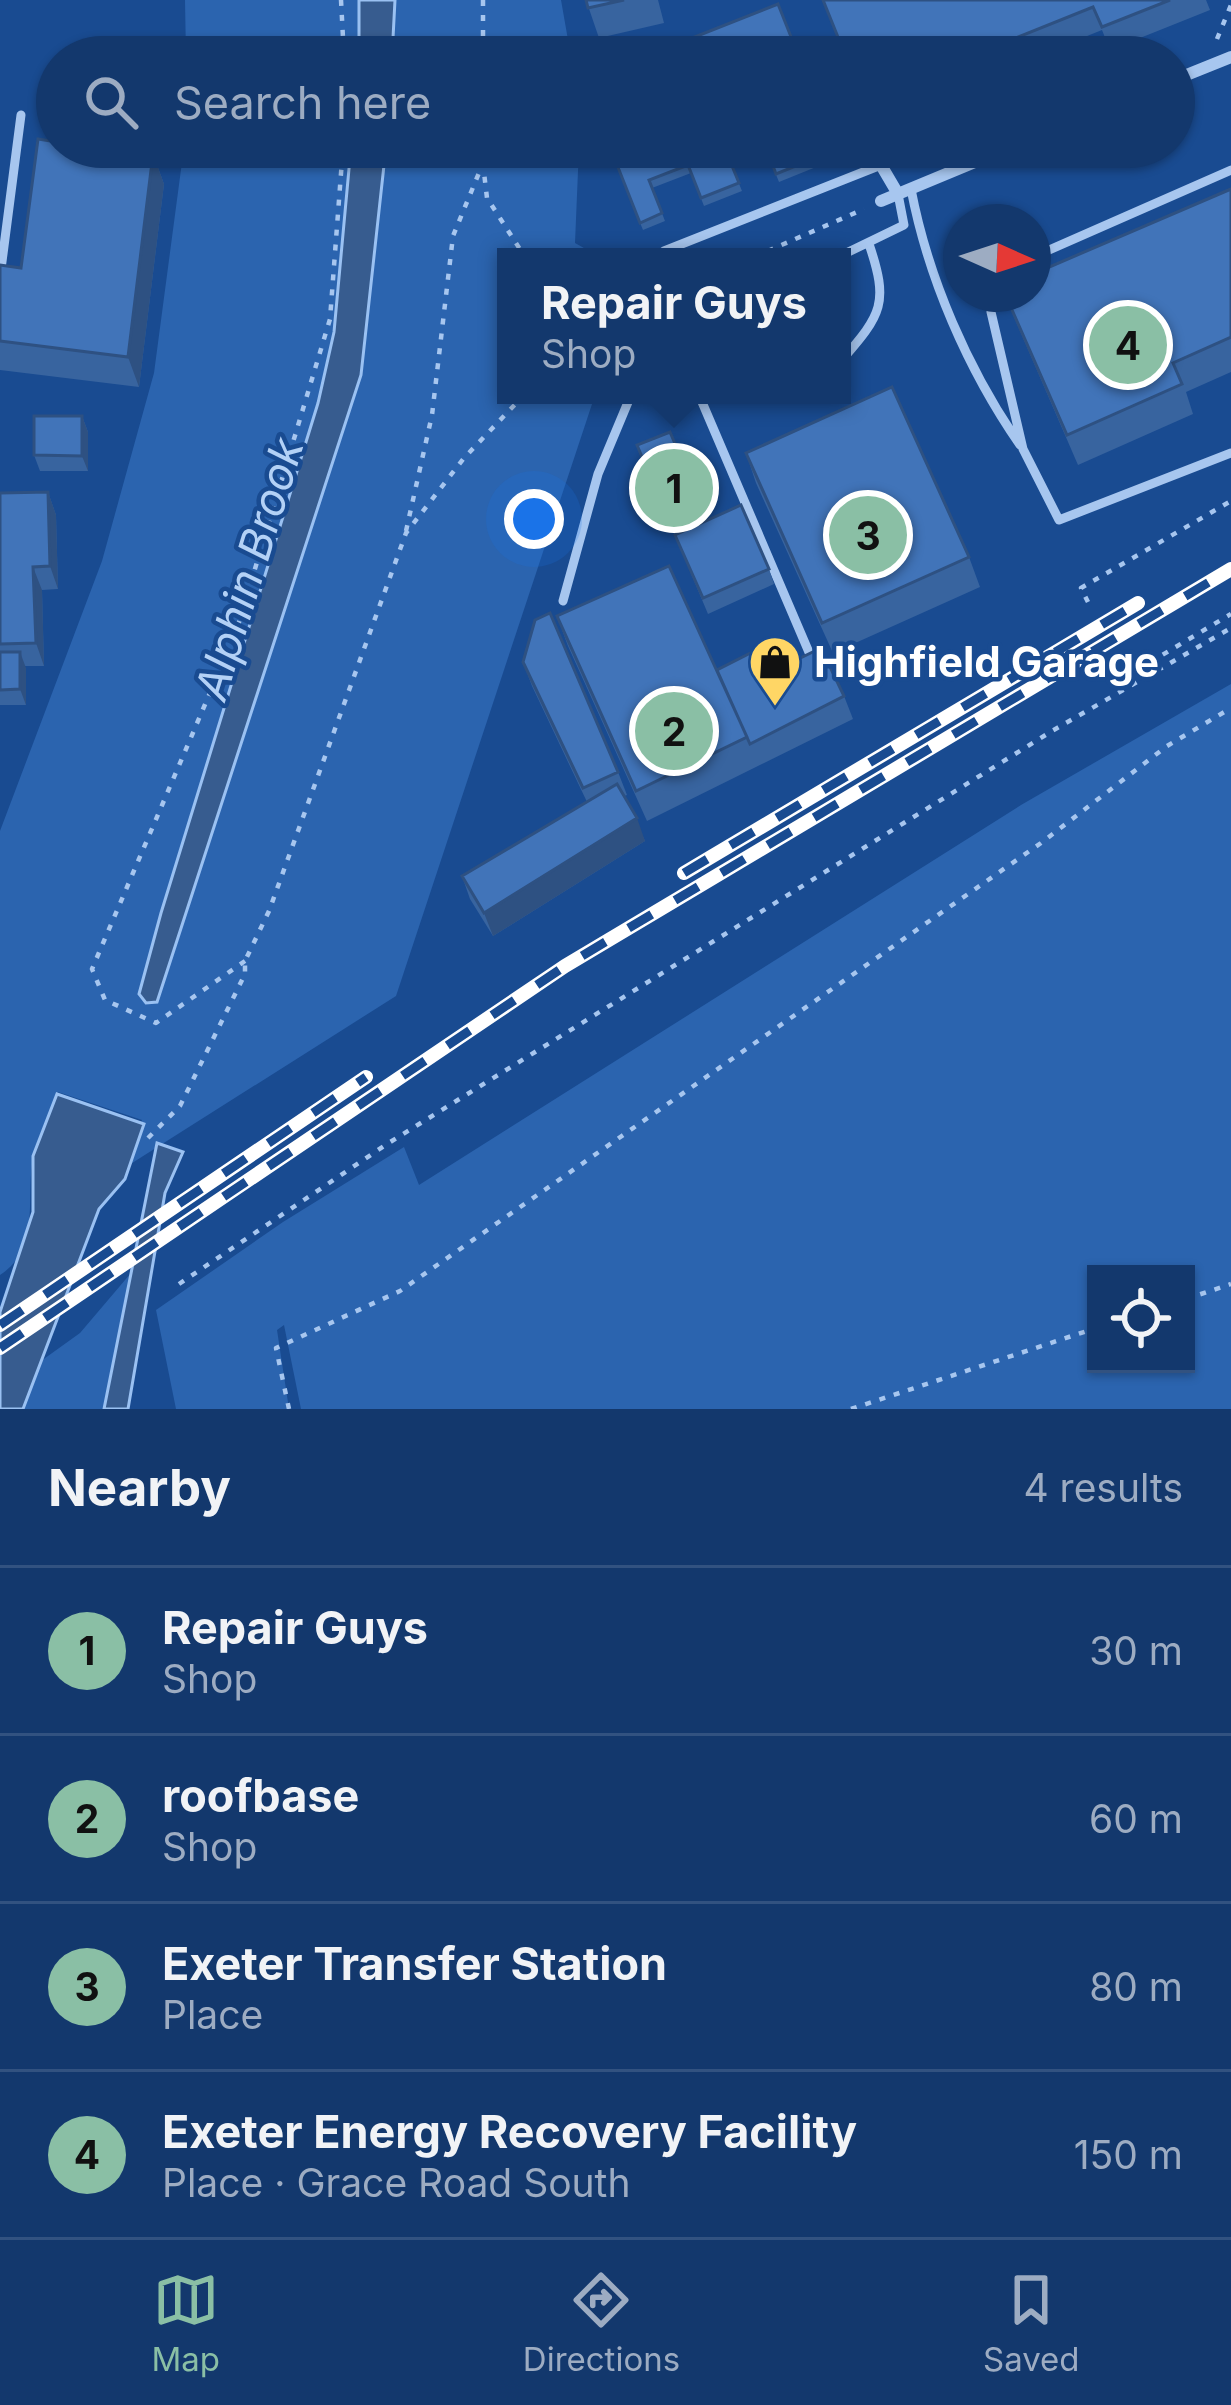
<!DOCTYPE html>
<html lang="en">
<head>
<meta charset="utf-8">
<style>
	:root { --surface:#13386d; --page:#204375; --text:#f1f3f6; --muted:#9dacc2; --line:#325280; --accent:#8abfa5 }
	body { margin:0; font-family:Inter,sans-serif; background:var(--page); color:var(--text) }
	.controls { position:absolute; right:36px; bottom:36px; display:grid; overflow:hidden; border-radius:0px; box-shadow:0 3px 9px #0004 }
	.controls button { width:108px; height:108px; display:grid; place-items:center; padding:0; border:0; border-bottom:3px solid var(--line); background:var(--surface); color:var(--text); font:60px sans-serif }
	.compass { position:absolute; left:943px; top:204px; width:108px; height:108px; border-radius:50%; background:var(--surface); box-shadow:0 3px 9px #0004; rotate:93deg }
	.you { position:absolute; left:534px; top:519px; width:42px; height:42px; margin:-30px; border:9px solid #fff; border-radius:50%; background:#1a73e8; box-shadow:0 0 0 18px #1a73e833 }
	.badge { display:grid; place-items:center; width:78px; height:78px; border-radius:50%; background:var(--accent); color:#111; font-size:39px; font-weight:700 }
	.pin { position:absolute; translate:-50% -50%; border:6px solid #fff; box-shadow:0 3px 12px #0006 }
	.popup { position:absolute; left:497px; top:248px; width:354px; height:156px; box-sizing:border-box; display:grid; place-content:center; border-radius:0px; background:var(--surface); filter:drop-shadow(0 3px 9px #0005); font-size:39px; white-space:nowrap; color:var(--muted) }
	.popup b { font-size:45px; color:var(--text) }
	.popup::after { content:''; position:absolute; left:50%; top:100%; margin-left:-24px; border:24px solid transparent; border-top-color:var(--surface) }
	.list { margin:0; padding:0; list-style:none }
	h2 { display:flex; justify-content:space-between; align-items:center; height:156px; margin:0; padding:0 48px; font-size:51px }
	h2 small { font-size:39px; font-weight:400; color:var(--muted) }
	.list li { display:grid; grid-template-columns:78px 1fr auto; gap:36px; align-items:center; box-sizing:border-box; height:168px; padding:0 48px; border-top:3px solid var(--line) }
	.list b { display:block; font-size:45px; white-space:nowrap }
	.list p { margin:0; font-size:39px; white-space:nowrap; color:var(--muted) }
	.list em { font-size:39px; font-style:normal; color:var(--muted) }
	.icon { flex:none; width:66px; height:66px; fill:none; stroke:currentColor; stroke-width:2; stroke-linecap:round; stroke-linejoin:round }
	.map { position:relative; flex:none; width:1231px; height:1409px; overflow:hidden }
	.search { position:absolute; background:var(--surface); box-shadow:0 3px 9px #0004; left:36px; right:36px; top:36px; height:132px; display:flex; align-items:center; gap:30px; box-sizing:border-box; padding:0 42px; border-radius:66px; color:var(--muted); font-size:45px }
	.sheet { height:828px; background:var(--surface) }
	nav { display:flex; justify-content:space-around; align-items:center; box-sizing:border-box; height:168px; border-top:3px solid var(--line); background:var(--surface); font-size:33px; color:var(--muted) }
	nav a { display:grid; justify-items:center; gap:6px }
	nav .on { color:var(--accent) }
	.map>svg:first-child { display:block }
	.green { fill:#2b64af; fill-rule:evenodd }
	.water { fill:#375c8f; stroke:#9ac1f2; stroke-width:3 }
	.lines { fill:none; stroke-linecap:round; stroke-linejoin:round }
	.path { stroke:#a7c6ef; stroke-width:4.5; stroke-dasharray:6 9; stroke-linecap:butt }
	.service { stroke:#a7c6ef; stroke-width:9 }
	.minor { stroke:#a7c6ef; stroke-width:12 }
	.rail-casing { stroke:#fff; stroke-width:14 }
	.rail { stroke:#194b91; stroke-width:9; stroke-dasharray:27; stroke-linecap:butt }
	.wall { fill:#38649f }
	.shaded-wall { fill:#2e5182 }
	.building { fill:#4174b9; stroke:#2e5182; stroke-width:3 }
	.labels { text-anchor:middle; stroke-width:9; stroke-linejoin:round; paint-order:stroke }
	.poi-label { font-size:42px; font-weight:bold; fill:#fff; stroke:#194b91; text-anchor:start }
	.water-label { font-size:45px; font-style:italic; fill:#b3d1f6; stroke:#194b91 }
</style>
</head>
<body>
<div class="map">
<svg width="1231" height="1409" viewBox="0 0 1231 1409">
	<rect width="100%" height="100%" fill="#194b91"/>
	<!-- green -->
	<path class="green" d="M185 0H561L571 57H186Z
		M184 147H579L575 243 600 257H506V395H595L396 996 129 1165 142 1120 58 1092C50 1112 39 1133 34 1154 24 1195 43 1248 0 1275V831L102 561 154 373Z
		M1231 684V1409H301L284 1325 277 1330 289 1409H176L156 1310 283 1222 404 1147 419 1185 1021 805ZM1096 1274H1186V1364H1096Z
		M131 1273 104 1409H23L41 1361 80 1333Z"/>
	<!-- water -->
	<path class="water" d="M359 0H395L392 57H359Z
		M351 147H386L361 375 157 1002 146 1003 139 994 161 913 318 403 334 332Z
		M57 1094 144 1124 125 1179 99 1209 23 1409H0V1312L33 1212V1156Z
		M157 1143 183 1152 165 1193 128 1409H104Z"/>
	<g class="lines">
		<!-- path -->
		<path class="path" d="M341 0 344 57
			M483 0V57
			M1217 39 1231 5
			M481 147 487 198 525 257
			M754 257 864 209
			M406 531 432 415 453 236 481 168
			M1088 602 1081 588 1231 501
			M1128 658 1137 670 1231 614
			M245 961 156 1023 105 1000 92 969 236 632 330 319 343 147
			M148 1138 180 1106 245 974V961L269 911 406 533 464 458 524 395
			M179 1284 387 1144 1052 731 1231 628
			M1186 1299 1231 1284
			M289 1409 276 1348 400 1291 1041 843 1167 746 1231 708
			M851 1409 1096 1328"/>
		<!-- service -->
		<path class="service" d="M911 189C928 278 968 370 1020 445
			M664 251 881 165
			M838 257 904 225 898 194
			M1033 257 1231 170
			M0 277 21 115
			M995 294 991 312 1023 449 1059 520 1231 453
			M842 360C882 314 889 303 869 244
			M699 395 811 657
			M773 397 778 395
			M563 601 598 474 631 395"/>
		<!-- minor -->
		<path class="minor" d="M1174 80 1231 57
			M881 165 898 194
			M881 201 1011 147"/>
		<!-- rail casing -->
		<g class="rail-casing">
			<path id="rail" d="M684 873 1138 603
				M0 1325 366 1077
				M0 1348 565 966 1231 569"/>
		</g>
		<!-- rail -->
		<use href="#rail" class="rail"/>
	</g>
	<!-- wall -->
	<path class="wall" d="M586 0H658L664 23 599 38Z
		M823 0H1206L1210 10 1110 50 1102 30 1035 57H845Z
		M609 147H814L821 165 779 182 766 150 731 164 742 191 704 206 691 173 652 188 665 221 643 230Z
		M153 154 164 184 139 387 0 370V265L21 268Z
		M1231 189V372L1186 392 1193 414 1078 465 1004 294Z
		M82 416 88 432V471H40L34 455Z
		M670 432 707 521 769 569 774 584 708 614 637 445Z
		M746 453 969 557 980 587 833 653 756 483Z
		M48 492 56 515 58 589 42 590 44 666H25L26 705H0V493Z
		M557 616 717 670 790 663 844 696 853 719 647 821 568 646Z
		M523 662 618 772 627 795 624 796 645 841 493 936 470 899 462 876 587 802 532 686Z"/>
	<!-- shaded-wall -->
	<path class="shaded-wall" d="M153 154 164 184 139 387 128 357Z
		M82 416 88 432V471L82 456Z
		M48 492 56 515 58 589 50 566Z
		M33 567 42 590 44 666 36 643Z
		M20 652 26 668V705L20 689Z
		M637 818 645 841 493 936 484 913Z"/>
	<!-- building -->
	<path class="building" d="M586 0H624L588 8Z
		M823 0H1170L1102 27 1093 7 968 57H846Z
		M778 4 799 57H644Z
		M38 139 57 142V147H98L153 154 128 357 0 341V265L21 268Z
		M610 147H750L728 156 739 183 701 198 688 165 649 180 662 213 640 223Z
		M766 147H814L818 157 776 174Z
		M1231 189V337L1173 363 1182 384 1067 435 1005 294H1033V274Z
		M892 387 969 557 822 623 746 453Z
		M34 416H82V456L34 455Z
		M670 432 705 514 672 528 637 445Z
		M48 492 50 566 33 567 36 643 0 644V493Z
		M741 505 769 569 703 598 675 535Z
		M669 566 747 737 636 791 557 616Z
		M550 613 618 772 583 788 523 662 535 620Z
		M778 639 790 663 821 648 844 696 750 744 717 670Z
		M0 652H20V689L0 690Z
		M617 784 637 818 484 913 462 876Z"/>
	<!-- icons -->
	<defs>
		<g id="shop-pin" transform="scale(2.7)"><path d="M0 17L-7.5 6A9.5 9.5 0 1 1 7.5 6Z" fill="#ffd665" stroke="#194b91"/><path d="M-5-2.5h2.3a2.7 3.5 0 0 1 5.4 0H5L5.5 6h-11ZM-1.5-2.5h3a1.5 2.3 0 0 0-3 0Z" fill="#111"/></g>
	</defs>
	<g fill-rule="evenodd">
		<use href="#shop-pin" x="775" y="662"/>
	</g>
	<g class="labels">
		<!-- poi labels -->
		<g class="poi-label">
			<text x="814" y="677">Highfield Garage</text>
		</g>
		<!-- water labels -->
		<g class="water-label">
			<text transform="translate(249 569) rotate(-73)" y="16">Alphin Brook</text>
		</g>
	</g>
</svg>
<div class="controls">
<button><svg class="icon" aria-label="locate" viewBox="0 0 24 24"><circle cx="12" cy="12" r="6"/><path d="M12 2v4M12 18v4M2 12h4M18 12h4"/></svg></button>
</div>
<svg class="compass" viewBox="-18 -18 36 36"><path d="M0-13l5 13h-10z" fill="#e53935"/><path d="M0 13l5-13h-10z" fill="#9dacc2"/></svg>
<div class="you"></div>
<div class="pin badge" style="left:674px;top:488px">1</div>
<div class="popup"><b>Repair Guys</b>Shop</div>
<div class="pin badge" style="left:674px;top:731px">2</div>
<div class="pin badge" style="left:868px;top:535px">3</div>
<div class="pin badge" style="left:1128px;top:345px">4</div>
<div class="search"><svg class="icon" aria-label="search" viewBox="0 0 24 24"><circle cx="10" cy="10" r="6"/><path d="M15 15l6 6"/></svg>Search here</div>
</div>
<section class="sheet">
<h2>Nearby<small>4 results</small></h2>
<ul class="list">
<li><span class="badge">1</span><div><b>Repair Guys</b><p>Shop</p></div><em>30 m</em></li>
<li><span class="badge">2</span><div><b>roofbase</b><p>Shop</p></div><em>60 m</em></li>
<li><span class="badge">3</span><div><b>Exeter Transfer Station</b><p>Place</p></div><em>80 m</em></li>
<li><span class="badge">4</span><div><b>Exeter Energy Recovery Facility</b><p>Place · Grace Road South</p></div><em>150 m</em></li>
</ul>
</section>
<nav>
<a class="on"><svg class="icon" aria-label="map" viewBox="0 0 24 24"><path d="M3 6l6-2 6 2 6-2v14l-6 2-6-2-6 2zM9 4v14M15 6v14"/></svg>Map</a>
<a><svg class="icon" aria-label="directions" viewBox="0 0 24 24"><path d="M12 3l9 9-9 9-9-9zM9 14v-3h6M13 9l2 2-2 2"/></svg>Directions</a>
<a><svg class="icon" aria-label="saved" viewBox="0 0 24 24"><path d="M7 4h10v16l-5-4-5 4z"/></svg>Saved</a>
</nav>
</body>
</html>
